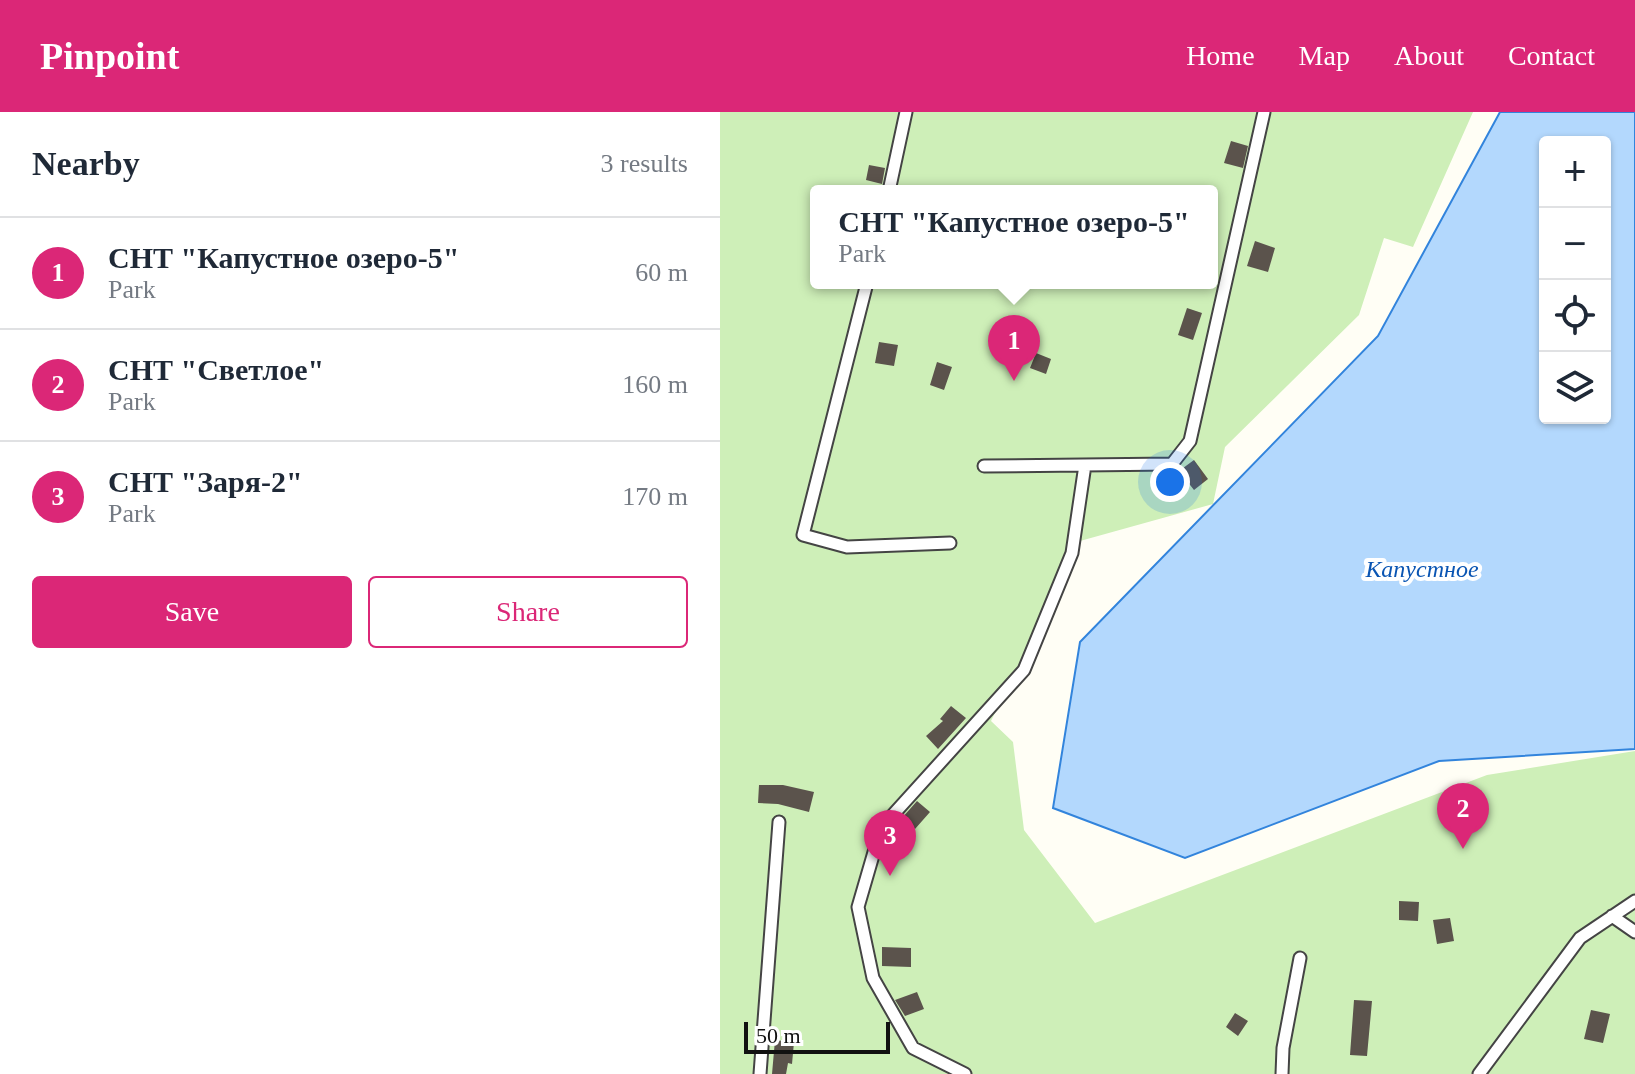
<!DOCTYPE html>
<html lang="en">
<head>
<meta charset="utf-8">
<style>
	:root { --surface:#fff; --page:#f2f2f3; --text:#1f2937; --muted:#747a83; --line:#e0e1e3; --accent:#db2777 }
	body { margin:0; font-family:Georgia,serif; background:var(--page); color:var(--text) }
	.controls { position:absolute; right:24px; top:24px; display:grid; overflow:hidden; border-radius:8px; box-shadow:0 2px 6px #0004 }
	.controls button { width:72px; height:72px; display:grid; place-items:center; padding:0; border:0; border-bottom:2px solid var(--line); background:var(--surface); color:var(--text); font:40px sans-serif }
	.scale { position:absolute; left:24px; bottom:20px; width:146px; box-sizing:border-box; padding-left:8px; border:4px solid #111; border-top:0; font-size:22px; line-height:28px; white-space:nowrap; color:#111; -webkit-text-stroke:6px #fff; paint-order:stroke }
	.you { position:absolute; left:450px; top:370px; width:28px; height:28px; margin:-20px; border:6px solid #fff; border-radius:50%; background:#1a73e8; box-shadow:0 0 0 12px #1a73e833 }
	.badge { display:grid; place-items:center; width:52px; height:52px; border-radius:50%; background:var(--accent); color:#fff; font-size:26px; font-weight:700 }
	.pin { position:absolute; translate:-50% -66px; filter:drop-shadow(0 2px 4px #0008) }
	.pin::after { content:''; position:absolute; top:42px; width:28px; height:24px; background:inherit; clip-path:polygon(0 0,100% 0,50% 100%) }
	.popup { position:absolute; left:90px; top:73px; width:408px; height:104px; box-sizing:border-box; display:grid; place-content:center; border-radius:8px; background:var(--surface); filter:drop-shadow(0 2px 6px #0005); font-size:26px; white-space:nowrap; color:var(--muted) }
	.popup b { font-size:30px; color:var(--text) }
	.popup::after { content:''; position:absolute; left:50%; top:100%; margin-left:-16px; border:16px solid transparent; border-top-color:var(--surface) }
	.list { margin:0; padding:0; list-style:none }
	h2 { display:flex; justify-content:space-between; align-items:center; height:104px; margin:0; padding:0 32px; font-size:34px }
	h2 small { font-size:26px; font-weight:400; color:var(--muted) }
	.list li { display:grid; grid-template-columns:52px 1fr auto; gap:24px; align-items:center; box-sizing:border-box; height:112px; padding:0 32px; border-top:2px solid var(--line) }
	.list b { display:block; font-size:30px; white-space:nowrap }
	.list p { margin:0; font-size:26px; white-space:nowrap; color:var(--muted) }
	.list em { font-size:26px; font-style:normal; color:var(--muted) }
	.actions { display:flex; gap:16px; padding:24px 32px }
	.actions a { flex:1; padding:18px 0; border:2px solid var(--accent); border-radius:8px; text-align:center; font-size:28px; color:var(--accent) }
	.actions .main { background:var(--accent); color:#fff }
	.icon { flex:none; width:44px; height:44px; fill:none; stroke:currentColor; stroke-width:2; stroke-linecap:round; stroke-linejoin:round }
	.map { position:relative; flex:none; width:915px; height:962px; overflow:hidden }
	header { display:flex; align-items:center; gap:48px; box-sizing:border-box; height:112px; padding:0 40px; background:var(--accent); color:#fff }
	header strong { font-size:38px }
	nav { display:flex; gap:44px; margin-inline-start:auto; font-size:28px }
	main { display:flex }
	aside { flex:1; background:var(--surface) }
	.map>svg:first-child { display:block }
	.green { fill:#ceefb8; fill-rule:evenodd }
	.water { fill:#b3d8fd; stroke:#3284dc; stroke-width:2; fill-rule:evenodd }
	.building { fill:#5b534c }
	.lines { fill:none; stroke-linecap:round; stroke-linejoin:round }
	.lane-casing { stroke:#444; stroke-width:15 }
	.lane { stroke:#fff; stroke-width:11 }
	.labels { text-anchor:middle; stroke-width:8; stroke-linejoin:round; paint-order:stroke }
	.water-label { font-size:24px; font-style:italic; fill:#0a55b3; stroke:#fff }
</style>
</head>
<body>
<header>
<strong>Pinpoint</strong>
<nav><a>Home</a><a>Map</a><a>About</a><a>Contact</a></nav>
</header>
<main>
<aside>
<h2>Nearby<small>3 results</small></h2>
<ul class="list">
<li><span class="badge">1</span><div><b>СНТ &quot;Капустное озеро-5&quot;</b><p>Park</p></div><em>60 m</em></li>
<li><span class="badge">2</span><div><b>СНТ &quot;Светлое&quot;</b><p>Park</p></div><em>160 m</em></li>
<li><span class="badge">3</span><div><b>СНТ &quot;Заря-2&quot;</b><p>Park</p></div><em>170 m</em></li>
</ul>
<div class="actions"><a class="main">Save</a><a>Share</a></div>
</aside>
<div class="map">
<svg width="915" height="962" viewBox="0 0 915 962">
	<rect width="100%" height="100%" fill="#fffef5"/>
	<!-- green -->
	<path class="green" d="M0 0H753L693 135 664 126 639 203 505 335 493 392 360 429 271 609 293 630 304 718 375 811 767 663 915 639V962H0ZM96 79H492V171H96Z"/>
	<!-- water -->
	<path class="water" d="M780 0H915V637L719 649 465 746 333 696 360 530 658 224ZM825 30H885V306H825Z"/>
	<!-- building -->
	<path class="building" d="M511 29 528 34 523 56 504 51Z
		M149 53 165 56 162 72 146 68Z
		M535 129 555 136 548 160 527 154Z
		M467 196 482 201 473 228 458 223Z
		M159 230 178 233 174 254 155 251Z
		M316 241 331 247 326 262 310 256Z
		M217 250 232 255 224 278 210 273Z
		M474 348 488 367 474 378 459 359Z
		M231 594 246 606 218 637 206 624 223 609 220 607Z
		M39 673H63L94 680 89 700 58 692 38 691Z
		M197 689 210 700 195 717 182 706Z
		M679 789 699 790 698 809 679 808Z
		M730 806 734 829 717 832 713 808Z
		M162 835 191 836V855L162 854Z
		M197 880 204 897 185 904 175 888Z
		M634 888 652 889 647 944 630 943Z
		M871 898 890 902 883 931 864 927Z
		M515 901 528 909 518 924 506 915Z
		M55 928 74 930 72 952 68 951 66 962H52Z"/>
	<g class="lines">
		<!-- lane casing -->
		<g class="lane-casing">
			<path id="lane" d="M169 79 186 0
				M147 171 83 423 127 435 230 431
				M264 354 452 352 470 329 544 0
				M892 804 915 820
				M40 962 59 710
				M245 962 193 936 153 866 138 795 161 716 304 558 352 441 365 353
				M562 962 563 936 580 846
				M759 962 860 826 915 789"/>
		</g>
		<!-- lane -->
		<use href="#lane" class="lane"/>
	</g>
	<g class="labels">
		<!-- water labels -->
		<g class="water-label">
			<text x="702" y="465">Капустное</text>
		</g>
	</g>
</svg>
<div class="controls">
<button>+</button>
<button>−</button>
<button><svg class="icon" aria-label="locate" viewBox="0 0 24 24"><circle cx="12" cy="12" r="6"/><path d="M12 2v4M12 18v4M2 12h4M18 12h4"/></svg></button>
<button><svg class="icon" aria-label="layers" viewBox="0 0 24 24"><path d="M12 4l9 5-9 5-9-5zM3 14l9 5 9-5"/></svg></button>
</div>
<div class="scale">50 m</div>
<div class="you"></div>
<div class="pin badge" style="left:294px;top:269px">1</div>
<div class="popup"><b>СНТ &quot;Капустное озеро-5&quot;</b>Park</div>
<div class="pin badge" style="left:743px;top:737px">2</div>
<div class="pin badge" style="left:170px;top:764px">3</div>
</div>
</main>
</body>
</html>
